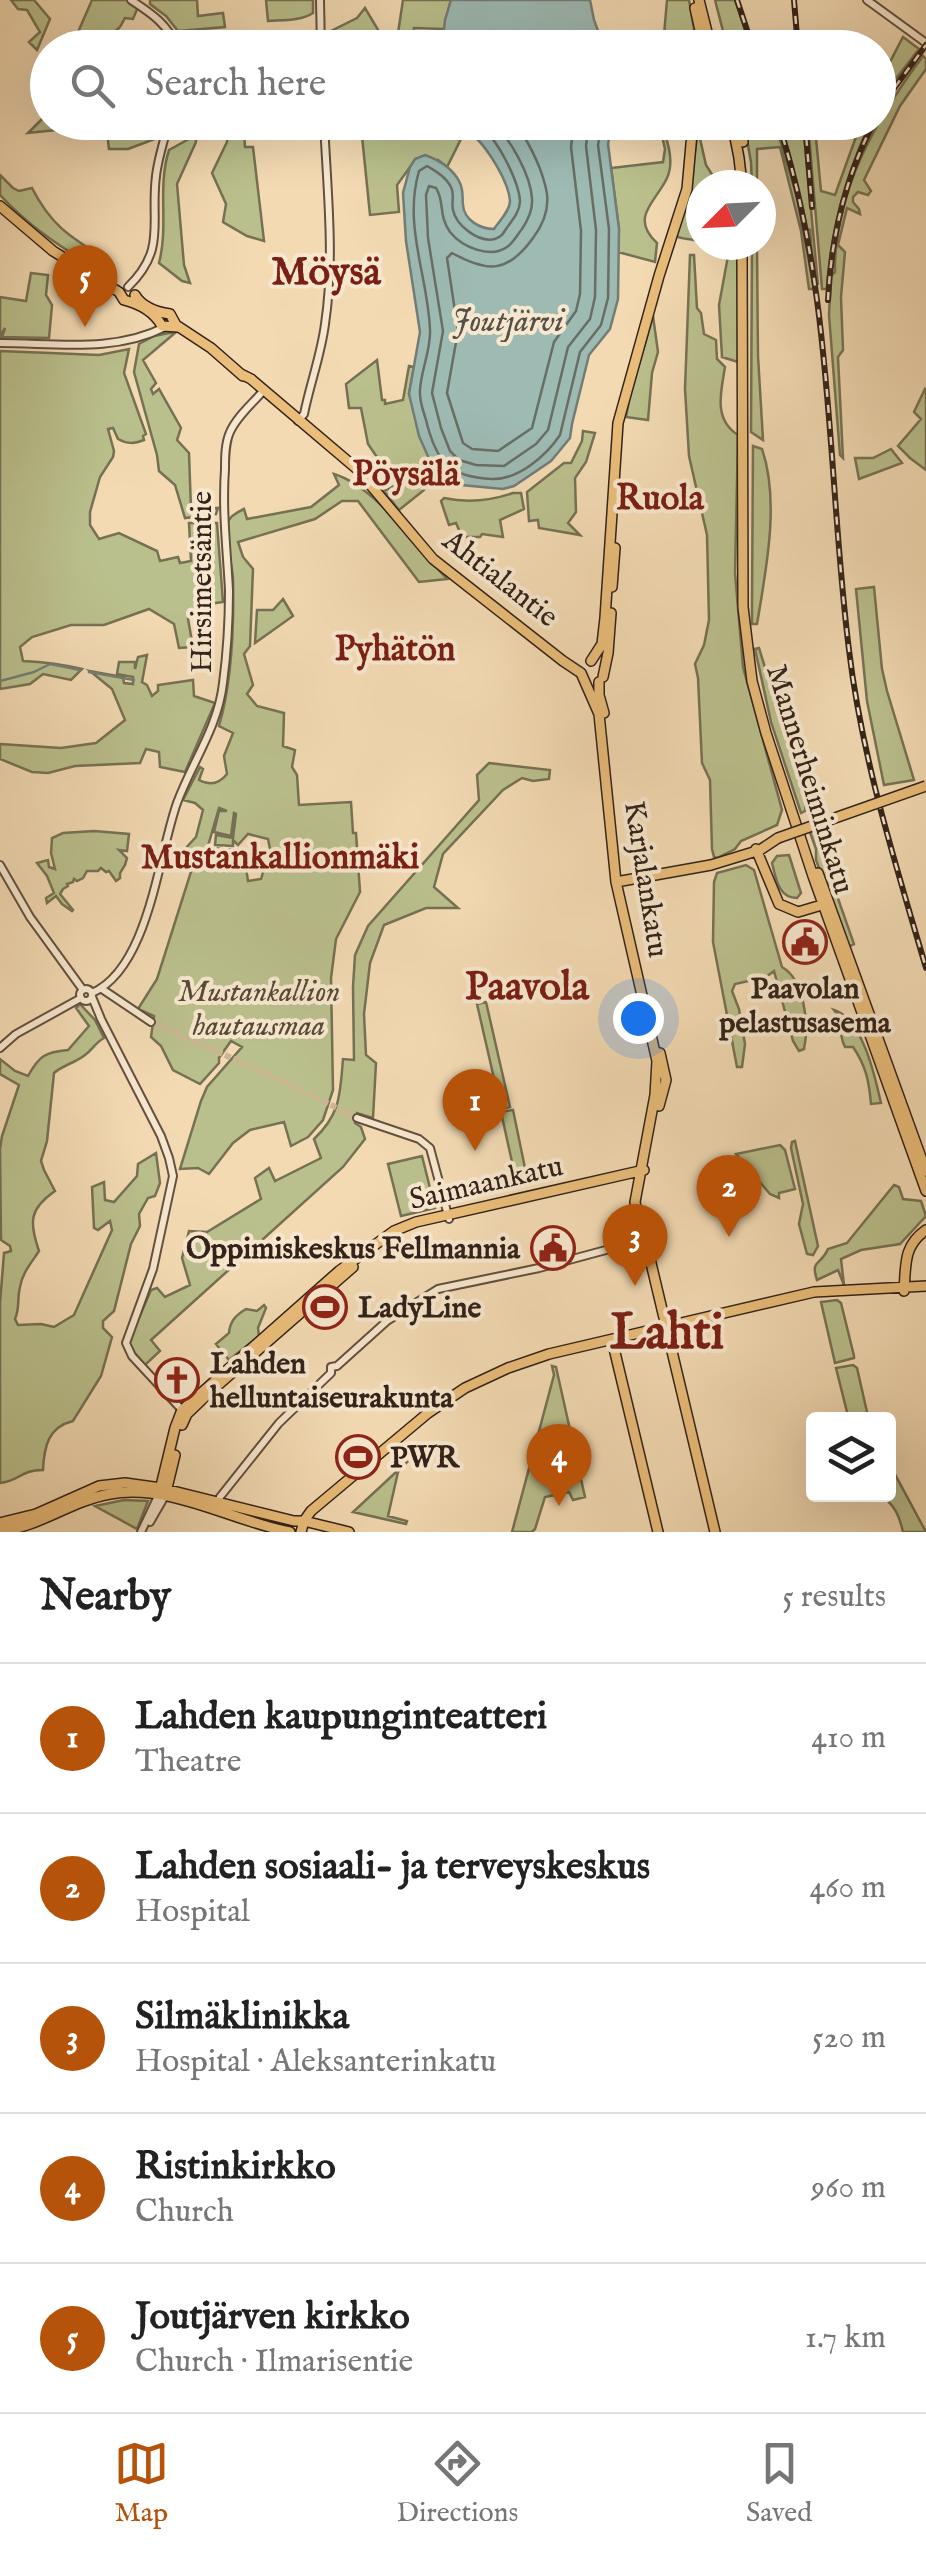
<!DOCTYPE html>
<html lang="en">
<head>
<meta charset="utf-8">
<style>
	:root { --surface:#fff; --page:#f2f2f2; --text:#222; --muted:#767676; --line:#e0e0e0; --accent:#b45309 }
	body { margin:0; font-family:"IM FELL English",serif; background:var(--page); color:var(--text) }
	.controls { position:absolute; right:30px; bottom:30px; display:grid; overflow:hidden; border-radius:10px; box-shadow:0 10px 40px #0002 }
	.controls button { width:90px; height:90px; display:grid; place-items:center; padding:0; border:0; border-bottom:2px solid var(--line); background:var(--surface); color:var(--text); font:50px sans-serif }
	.compass { position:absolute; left:686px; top:170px; width:90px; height:90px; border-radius:50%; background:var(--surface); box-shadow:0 10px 40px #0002; rotate:246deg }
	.you { position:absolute; left:638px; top:1018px; width:35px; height:35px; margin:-25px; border:8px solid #fff; border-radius:50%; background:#1a73e8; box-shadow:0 0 0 15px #1a73e833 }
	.badge { display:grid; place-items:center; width:65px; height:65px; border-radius:50%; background:var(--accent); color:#fff; font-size:32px; font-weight:700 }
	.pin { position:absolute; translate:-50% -82px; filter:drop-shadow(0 2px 5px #0008) }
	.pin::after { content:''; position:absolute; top:52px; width:35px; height:30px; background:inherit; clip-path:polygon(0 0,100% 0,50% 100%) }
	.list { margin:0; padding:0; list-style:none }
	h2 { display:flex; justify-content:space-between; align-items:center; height:130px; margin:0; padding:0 40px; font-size:42px }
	h2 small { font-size:32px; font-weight:400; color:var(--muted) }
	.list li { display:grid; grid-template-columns:65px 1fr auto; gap:30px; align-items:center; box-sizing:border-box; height:150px; padding:0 40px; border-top:2px solid var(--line) }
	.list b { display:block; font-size:38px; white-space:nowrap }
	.list p { margin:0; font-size:32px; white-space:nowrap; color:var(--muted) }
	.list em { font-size:32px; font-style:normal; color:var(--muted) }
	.icon { flex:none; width:55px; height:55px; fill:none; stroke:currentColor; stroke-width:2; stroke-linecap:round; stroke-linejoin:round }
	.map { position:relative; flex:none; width:926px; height:1532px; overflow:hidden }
	.search { position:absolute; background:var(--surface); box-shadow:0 10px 40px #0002; left:30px; right:30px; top:30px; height:110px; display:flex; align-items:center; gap:25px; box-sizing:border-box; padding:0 35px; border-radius:55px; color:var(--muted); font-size:38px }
	.sheet { height:880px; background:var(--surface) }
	nav { display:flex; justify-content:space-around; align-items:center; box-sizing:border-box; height:140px; border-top:2px solid var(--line); background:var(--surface); font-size:28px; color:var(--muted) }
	nav a { display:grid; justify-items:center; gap:5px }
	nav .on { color:var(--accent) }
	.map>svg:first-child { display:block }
	.green { fill:#bac08d; stroke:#767154; stroke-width:2.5 }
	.water { fill:#9dbab3; stroke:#737d76; stroke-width:2.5 }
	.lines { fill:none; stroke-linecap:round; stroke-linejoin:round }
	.shore { stroke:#686e66; stroke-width:2.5 }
	.stream { stroke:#737d76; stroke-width:2.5 }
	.minor-tunnel { stroke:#cdb594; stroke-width:6; stroke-dasharray:6 3; stroke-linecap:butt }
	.minor-casing { stroke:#635040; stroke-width:10 }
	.major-casing { stroke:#33221a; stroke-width:12 }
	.minor { stroke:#f7e7ce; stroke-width:6 }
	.major { stroke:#eabd7a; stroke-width:9 }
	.rail-casing { stroke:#33221a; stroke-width:6 }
	.rail { stroke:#f7e7ce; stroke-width:2.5; stroke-dasharray:8; stroke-linecap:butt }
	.major-bridge-casing { stroke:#33221a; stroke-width:12; stroke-linecap:butt }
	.major-bridge { stroke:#eabd7a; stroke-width:9 }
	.labels { text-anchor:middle; stroke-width:8; stroke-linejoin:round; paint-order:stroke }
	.street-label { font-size:30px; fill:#33221a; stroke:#f7e7ce }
	.poi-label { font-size:30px; font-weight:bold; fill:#33221a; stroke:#f7e7ce; text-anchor:start }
	.park-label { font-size:30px; font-style:italic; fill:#554a37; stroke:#f7e7ce }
	.water-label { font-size:32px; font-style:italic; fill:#535048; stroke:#f7e7ce }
	.quarter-label { font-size:35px; font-weight:bold; fill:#7a1f14; stroke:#f7e7ce }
	.district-label { font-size:40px; font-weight:bold; fill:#7a1f14; stroke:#f7e7ce }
	.town-label { font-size:50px; font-weight:bold; fill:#7a1f14; stroke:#f7e7ce }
</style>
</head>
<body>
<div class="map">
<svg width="926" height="1532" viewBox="0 0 926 1532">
	<rect width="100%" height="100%" fill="#f3dab3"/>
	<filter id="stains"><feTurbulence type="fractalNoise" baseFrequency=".002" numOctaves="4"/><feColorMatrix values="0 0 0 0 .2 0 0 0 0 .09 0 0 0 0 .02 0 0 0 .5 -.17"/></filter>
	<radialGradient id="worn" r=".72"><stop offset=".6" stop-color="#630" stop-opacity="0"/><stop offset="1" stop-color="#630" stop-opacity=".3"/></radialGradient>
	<!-- green -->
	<path class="green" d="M11 0H34L50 19 37 50 29 42 40 32 27 10 18 9Z
		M92 0H127L138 7 133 19 125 18 120 27 98 47 68 48 75 39Z
		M150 0H197L198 16 223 13 225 27 178 31 166 16 150 4Z
		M266 0H313V13C301 21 283 20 268 21Z
		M403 0H451L444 29 414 28 412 47 330 48 331 31 357 18 365 8 381 35 398 33Z
		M667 0H689L697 45 691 47H663Z
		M715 0H735L751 47H715L714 44 720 42 723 31Z
		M903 37 919 49 888 89 879 107V83Z
		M923 56 926 59V69L900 106 864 180 871 191 868 195 858 192 853 197V202L859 209 860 214 847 208 838 245 845 252 841 297 843 350 838 357 843 458 840 455 829 315 831 276 835 272C834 192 876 119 923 56Z
		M47 114 48 122 163 123 160 137 128 149H109L106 125 28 133Z
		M370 122 444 123 457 139H461L447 167 438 160H415L397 185 399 212 370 215 361 126Z
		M229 123H252V132L244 133 245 147H253L264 241 247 236 223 222 226 204 212 173 227 142Z
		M659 123C667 136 675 161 667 178 656 202 629 217 657 243L655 262 618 252 619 229 611 168 663 162 665 149Z
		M744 123H775L797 198 814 289H809L801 231 780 147 757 149V185H752L751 162Z
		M780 123H786L791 134 799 131 798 123H803L818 285 812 255 810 230 807 229Z
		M808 123H812L813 137 816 138 821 191 835 195 861 123H870C845 177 831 230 827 289H822Z
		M698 130 706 165 718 184 701 185V243C692 237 683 241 674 235L690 185Z
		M196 135V142L177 184 184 265 190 283 182 281 159 263C169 225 157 187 169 150Z
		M0 175 13 188 19 191 32 188C53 229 73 238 110 262L96 268C60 247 29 226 0 195Z
		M730 245H738V362L722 357 719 305Z
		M752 245H757L758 356 763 440 751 432Z
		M690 255H694L697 308 701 313 704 334 716 340 717 359 725 367C721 392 713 419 738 435L735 573 743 667 782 810 777 825 741 841 735 849 717 858 714 857 712 849 710 780 702 763 698 678 695 664 704 645 709 620 707 535 689 456 685 389Z
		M31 273 48 275 46 295 52 305 49 338 2 337 5 328 0 336V297L26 301Z
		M653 316 658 352 652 373 648 420 626 417 630 395Z
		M169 333H175L143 360 156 383 151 389 153 394 159 389 181 428 177 440 189 453 191 510 218 508 216 514 185 518 175 485 159 471 157 455 134 372 139 344 154 336Z
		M129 349 124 373 146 434 143 436 144 440C134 444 127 444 118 439L113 428 108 429 114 451 113 457 100 477 90 512V525L99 539 119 533 157 551 160 561 178 557 180 563 191 561 189 523H217L223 602 203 605 188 619 193 647 179 648 174 624 149 609 104 625H71L32 637 20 647 23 661C43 662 61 664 82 669L71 680 43 674 30 684 0 689V351L99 355Z
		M377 360 382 400H385V404L403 400 409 366 414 367 409 394 440 474 448 480 435 474 431 477 432 483 426 484 424 490 399 510 384 491 396 485 368 444 361 408H349L346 384Z
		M925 389 926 390V470L910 458 898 446 921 419 914 412Z
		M583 431 595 433 586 462 575 478 576 512 568 523 580 535 539 528 538 520 529 521 527 492 564 463H571L582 441Z
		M753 446 762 449C780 501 766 570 757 624H752V603Z
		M891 449 902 463 859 479 855 458H873Z
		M334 474C377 487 416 547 447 579L419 582 358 501H342L315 519 238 542 243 557 253 569 250 646 244 654 253 685 247 694 257 706 284 713 283 746 295 750 292 767 297 775 299 805 351 802 353 833H356L360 892 336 939 331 978 333 1090 323 1120 308 1137 291 1146 284 1122 250 1130 233 1143 209 1174 198 1168 180 1169 201 1101 207 1087 242 1047 231 1041 219 1058V1063L200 1084 173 1070 161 1046 151 1037 154 1016 138 1009 157 979 195 859 212 848 235 850 245 861 248 881 261 879 270 849 268 839 248 834 238 845 233 840V846L215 845 216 835 233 838 236 814 234 813 231 836 214 832 219 811H227L219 808 208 846 197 853 185 849 196 837 203 810 195 803 183 800 200 767 203 769 199 780C210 786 219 784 227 774L224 756 233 733 219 726C232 682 234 625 233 579 232 563 225 538 227 524 229 516 237 512 244 509L247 519 311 507 339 485Z
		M513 493H521L524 509 500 520 503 537 482 534 480 537H462L456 523 449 525 441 501 444 498C468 503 490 501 513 493Z
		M874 587 882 669 887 691 914 780 884 785 867 701 856 589Z
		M283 599 293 616 255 643 257 610H273Z
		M759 648 806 800 805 811 801 813 771 722 755 649Z
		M147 655 142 682 147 685 152 696 158 691V685L193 680 194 696 215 703 185 772 160 767 159 752 146 749 140 763 75 766 48 773 32 772 0 759V744L61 748 96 743 125 720 112 689 90 671 123 677 124 683 133 684V677L117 674 119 662H135V669L138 657Z
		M489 763 550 770 549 779 533 781 522 778 503 790 443 854 434 887 458 908H426L384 925 370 963 364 1014 366 1055 376 1063 373 1118 357 1113 355 1123 361 1127 365 1139 343 1167 151 1340 160 1351 145 1365 132 1350 129 1341 151 1290 157 1288 165 1297 190 1285 182 1258 189 1231 207 1232 261 1199 255 1178 269 1168 275 1181 321 1158 314 1139C341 1114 340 1093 343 1059L354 1060 353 987 355 955 368 926 479 800 477 775Z
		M814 830 854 944 848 947 816 860V849L810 832Z
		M94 831 129 834 127 851 119 850 127 858 125 865 120 873V878L116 881 109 871 106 872 101 868 98 871H87L83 878 77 881 74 879 73 882 67 884 68 886 63 889 60 894 73 910 72 911 62 904 56 896 47 903 46 898 54 893 47 876 37 863 48 860 49 867 55 869 51 853 52 838 63 833Z
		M789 855 801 893 797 898C778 898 776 878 772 863L777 856Z
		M746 865 754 870 782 967C805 980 809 1026 804 1049L799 1051 793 1041 774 971 766 977 735 984 732 991 739 1009 745 1044 742 1067H737L713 942 714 882 717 873Z
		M486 1002 510 1107 501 1109 477 1004Z
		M80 1004 95 1020 104 1038C95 1043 93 1049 85 1055 75 1063 63 1065 54 1073L47 1141 41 1161 44 1170 55 1191C29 1209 29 1222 39 1251 32 1262 22 1273 20 1287 17 1299 20 1308 15 1319L18 1325 41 1324 54 1327 74 1315 112 1230 110 1221 98 1230 94 1228 92 1187 104 1182 105 1200 114 1202 137 1176 138 1164 156 1153 160 1183 155 1196 148 1198 139 1214 140 1226 131 1244 114 1311 103 1321V1328L112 1337 101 1376 73 1421C48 1427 44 1447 43 1470 20 1470 20 1481 0 1483V1303L4 1253 11 1251 10 1246 1 1240 0 1149 2 1136 19 1085 0 1074V1059L15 1071 28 1076C39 1056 45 1052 68 1050L89 1026 76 1008Z
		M834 1010C863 1019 875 1077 881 1103L871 1104C869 1081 866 1066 853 1047H845C838 1034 843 1021 834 1010Z
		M513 1110 525 1168 514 1171 501 1112Z
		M795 1141 818 1246 813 1255 807 1254 799 1224 803 1204 791 1148 792 1142Z
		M780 1145 785 1150 795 1189 779 1193V1198L770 1194 736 1154Z
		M422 1156 435 1208 401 1216 388 1164Z
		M894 1185 899 1187 903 1199 921 1201 926 1216 900 1244 861 1250 841 1259 844 1285 838 1270 817 1280C810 1259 821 1266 828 1249L847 1243Z
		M837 1300 841 1303 854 1356V1358L835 1363 821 1302Z
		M264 1305 266 1308 258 1328 259 1336 229 1360 216 1344 229 1333C230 1321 236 1315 246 1309L257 1311Z
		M853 1365 857 1368 867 1412 848 1416 836 1368Z
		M552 1366 556 1367 585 1497 573 1500 569 1492 545 1497 535 1529 532 1532H512L554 1375Z
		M408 1461 398 1472 388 1516 407 1521 406 1524 353 1512Z
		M889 1466 891 1467 926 1532H903C899 1515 895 1505 880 1495L888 1494Z
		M124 1500 148 1501 137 1529 95 1506Z"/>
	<!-- water -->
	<path class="water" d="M451 0H590L594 20 604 47H442L445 20Z
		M444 123H612L608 144 619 229 618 299 610 329 589 355 572 424 570 438 551 461 514 486 503 489 461 485 440 474 431 463 419 436 409 394 420 332 406 241 403 193 410 167 415 159 425 155C439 160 452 168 459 181 464 190 462 195 463 205 464 220 480 229 494 229 499 221 510 211 510 201 509 182 488 149 475 137L457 139Z"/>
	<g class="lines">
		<!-- shore -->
		<path class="shore" d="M457 122 462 128C468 127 472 125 478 127 496 133 519 183 520 201 520 212 512 220 506 229 503 234 501 237 495 239 478 243 456 225 453 210 451 201 455 195 451 187 446 177 436 171 427 166L419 171C403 226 428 276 430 330 431 350 421 370 420 390 419 400 423 410 426 420 436 461 448 477 492 479 518 480 546 456 560 435L580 352 601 325 608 298 609 229 598 145 602 122
			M493 122C510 139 531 175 532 199 533 210 528 220 522 229 517 235 513 243 507 247 490 259 462 247 450 232 438 215 445 202 436 188L429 186 426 195 428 238 443 331 432 393 441 428 450 451 459 460 476 465 504 466 536 444 548 430 568 347 590 319 595 297 596 230 586 146 589 122
			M515 122C529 143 543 170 547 194 549 211 542 226 533 238 508 273 488 273 452 253L447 258 458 331 447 393 463 443 472 449 498 451 532 428 554 342 576 311 580 294 581 231 571 147 574 122"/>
		<!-- stream -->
		<path class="stream" d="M89 672 134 680
			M0 681 34 672 50 664 80 670"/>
		<!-- minor-tunnel -->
		<path class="minor-tunnel" d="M151 1022 281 1080 357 1118"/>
		<!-- minor casing -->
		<g class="minor-casing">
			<path id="minor" d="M131 0C151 13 169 25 177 48
				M320 0 321 48
				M867 0 926 43
				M128 287C167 249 150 223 156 176 158 158 164 140 169 122
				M0 343C56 343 114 353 165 327
				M298 421 304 414C310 384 321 355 325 324 335 258 327 189 324 122
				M0 865 30 917 83 990
				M80 995a6 6 0 1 1 12 0a6 6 0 1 1-12 0Z
				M102 989 151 1022
				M92 993C149 968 158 856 177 803 192 762 218 728 223 683 227 653 229 621 229 591 227 550 222 511 225 469 225 457 225 443 230 432 237 416 253 403 264 390
				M92 997 101 1019 161 1136 169 1158 173 1176 153 1269 126 1343 132 1356 182 1410
				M0 1048 16 1034 81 998
				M357 1118 419 1139 430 1148 449 1219
				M217 1504 220 1497 279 1423 331 1373V1367L337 1366 387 1321 438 1289 539 1268 643 1240
				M150 1522 165 1496
				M141 1532 159 1494"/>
		</g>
		<!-- major casing -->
		<g class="major-casing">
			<path id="major" d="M699 0 711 48
				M695 8 704 48
				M732 122 739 158 742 185
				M738 122 743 142
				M0 206 53 251 119 292 124 300C140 304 154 312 162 326L178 327
				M742 245 743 607 752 681 766 733 813 876 926 1191
				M135 295C142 307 157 312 170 314L176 325 211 348 243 376
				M241 374 251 379 357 469 433 559 563 661 581 673 599 714 616 882 657 1061 655 1095 635 1202 640 1231 650 1260
				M612 587 615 548
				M591 661 602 644 605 618 618 423 659 276 687 189 693 122
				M603 677 608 653 611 613
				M599 682V695L604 713
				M756 849 779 904 798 912 825 904
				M818 873 926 1171
				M616 882 711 865 760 850 778 838
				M659 1106 666 1080 660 1053
				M650 1259 715 1532
				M904 1291C906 1265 903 1246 926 1230
				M612 1340 658 1532
				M182 1425 187 1414 210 1392 353 1267
				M159 1494 175 1428 182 1410 339 1271 394 1231 416 1222 644 1170
				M165 1496 175 1455
				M0 1523 36 1514 99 1486 125 1483 161 1488 294 1521H304L349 1532
				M0 1531C40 1527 70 1501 110 1494 170 1483 232 1521 290 1532
				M301 1532 304 1521 311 1511 428 1413 465 1388 508 1368 549 1354 814 1292 926 1286"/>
		</g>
		<!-- minor -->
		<use href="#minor" class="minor"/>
		<!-- major -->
		<use href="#major" class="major"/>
		<!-- rail casing -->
		<g class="rail-casing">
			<path id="rail" d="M737 0 753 48
				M794 0 798 48
				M878 114 895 87 926 45
				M778 122C834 293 827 474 849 650 862 759 895 862 926 968
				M805 122 812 207
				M828 300C831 238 845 178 874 122"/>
		</g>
		<!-- rail -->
		<use href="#rail" class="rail"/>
		<!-- major-bridge casing -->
		<g class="major-bridge-casing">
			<path id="major-bridge" d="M778 838 926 786"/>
		</g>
		<!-- major-bridge -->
		<use href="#major-bridge" class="major-bridge"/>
	</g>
	<!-- icons -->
	<defs>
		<g id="civic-ring" transform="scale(2.25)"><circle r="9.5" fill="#f7e7ce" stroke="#8f2418" stroke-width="1.5"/><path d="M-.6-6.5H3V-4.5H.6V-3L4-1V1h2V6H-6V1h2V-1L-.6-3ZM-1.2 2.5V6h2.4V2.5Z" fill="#8f2418"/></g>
		<g id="stadium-ring" transform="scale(2.25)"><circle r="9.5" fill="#f7e7ce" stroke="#8f2418" stroke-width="1.5"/><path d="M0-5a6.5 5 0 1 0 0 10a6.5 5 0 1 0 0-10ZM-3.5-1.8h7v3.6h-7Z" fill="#8f2418"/></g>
		<g id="church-ring" transform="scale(2.25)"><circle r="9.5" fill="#f7e7ce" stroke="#8f2418" stroke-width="1.5"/><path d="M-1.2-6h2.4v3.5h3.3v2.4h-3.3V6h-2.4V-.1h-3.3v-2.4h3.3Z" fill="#8f2418"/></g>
	</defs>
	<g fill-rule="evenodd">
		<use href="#civic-ring" x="805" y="942"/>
		<use href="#civic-ring" x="553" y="1248"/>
		<use href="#stadium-ring" x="325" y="1307"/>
		<use href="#church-ring" x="177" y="1380"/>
		<use href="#stadium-ring" x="358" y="1457"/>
	</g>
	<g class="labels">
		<!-- street labels -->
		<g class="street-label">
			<text transform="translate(501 578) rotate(38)" y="10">Ahtialantie</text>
			<text transform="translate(201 582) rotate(-90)" y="10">Hirsimetsäntie</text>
			<text transform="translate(811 779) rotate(73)" y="10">Mannerheiminkatu</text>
			<text transform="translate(647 879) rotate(81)" y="10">Karjalankatu</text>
			<text transform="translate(486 1182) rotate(-13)" y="10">Saimaankatu</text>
		</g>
		<!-- poi labels -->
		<g class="poi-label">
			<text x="805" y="998" text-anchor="middle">Paavolan<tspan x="805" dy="34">pelastusasema</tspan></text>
			<text x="520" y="1258" text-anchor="end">Oppimiskeskus Fellmannia</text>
			<text x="358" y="1317">LadyLine</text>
			<text x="210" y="1373">Lahden<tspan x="210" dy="34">helluntaiseurakunta</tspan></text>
			<text x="390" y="1467">PWR</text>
		</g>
		<!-- park labels -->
		<g class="park-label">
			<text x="259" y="1001">Mustankallion<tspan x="259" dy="34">hautausmaa</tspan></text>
		</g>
		<!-- water labels -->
		<g class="water-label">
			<text x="508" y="331">Joutjärvi</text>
		</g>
		<!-- quarter labels -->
		<g class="quarter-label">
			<text x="406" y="485">Pöysälä</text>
			<text x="660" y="509">Ruola</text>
			<text x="395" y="660">Pyhätön</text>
			<text x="280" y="868">Mustankallionmäki</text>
		</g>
		<!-- district labels -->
		<g class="district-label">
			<text x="326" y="284">Möysä</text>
			<text x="527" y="999">Paavola</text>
		</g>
		<!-- town labels -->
		<g class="town-label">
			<text x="667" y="1348">Lahti</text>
		</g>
	</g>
	<rect width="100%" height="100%" filter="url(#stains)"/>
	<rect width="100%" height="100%" fill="url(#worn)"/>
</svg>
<div class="controls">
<button><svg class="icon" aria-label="layers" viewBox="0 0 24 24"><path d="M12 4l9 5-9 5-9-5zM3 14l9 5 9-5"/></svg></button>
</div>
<svg class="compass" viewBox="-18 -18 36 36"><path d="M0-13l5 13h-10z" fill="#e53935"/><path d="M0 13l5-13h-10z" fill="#767676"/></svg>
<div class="you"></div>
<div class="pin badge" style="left:475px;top:1151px">1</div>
<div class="pin badge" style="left:729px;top:1237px">2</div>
<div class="pin badge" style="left:635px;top:1286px">3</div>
<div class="pin badge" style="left:559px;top:1506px">4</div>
<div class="pin badge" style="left:85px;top:327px">5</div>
<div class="search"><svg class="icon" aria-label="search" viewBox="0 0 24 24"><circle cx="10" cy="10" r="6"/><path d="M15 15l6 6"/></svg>Search here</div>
</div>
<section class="sheet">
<h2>Nearby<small>5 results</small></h2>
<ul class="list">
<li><span class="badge">1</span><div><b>Lahden kaupunginteatteri</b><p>Theatre</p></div><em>410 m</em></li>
<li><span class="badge">2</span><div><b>Lahden sosiaali- ja terveyskeskus</b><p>Hospital</p></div><em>460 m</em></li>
<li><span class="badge">3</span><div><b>Silmäklinikka</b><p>Hospital · Aleksanterinkatu</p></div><em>520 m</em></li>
<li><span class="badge">4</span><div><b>Ristinkirkko</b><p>Church</p></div><em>960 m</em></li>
<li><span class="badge">5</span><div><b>Joutjärven kirkko</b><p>Church · Ilmarisentie</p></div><em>1.7 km</em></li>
</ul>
</section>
<nav>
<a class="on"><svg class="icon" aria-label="map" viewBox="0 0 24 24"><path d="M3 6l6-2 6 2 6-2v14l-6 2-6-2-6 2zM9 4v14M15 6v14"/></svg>Map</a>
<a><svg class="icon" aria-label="directions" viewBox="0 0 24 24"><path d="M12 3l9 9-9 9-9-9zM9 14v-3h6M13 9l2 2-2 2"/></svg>Directions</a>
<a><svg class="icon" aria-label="saved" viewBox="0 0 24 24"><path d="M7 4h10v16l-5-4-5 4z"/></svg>Saved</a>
</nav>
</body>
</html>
